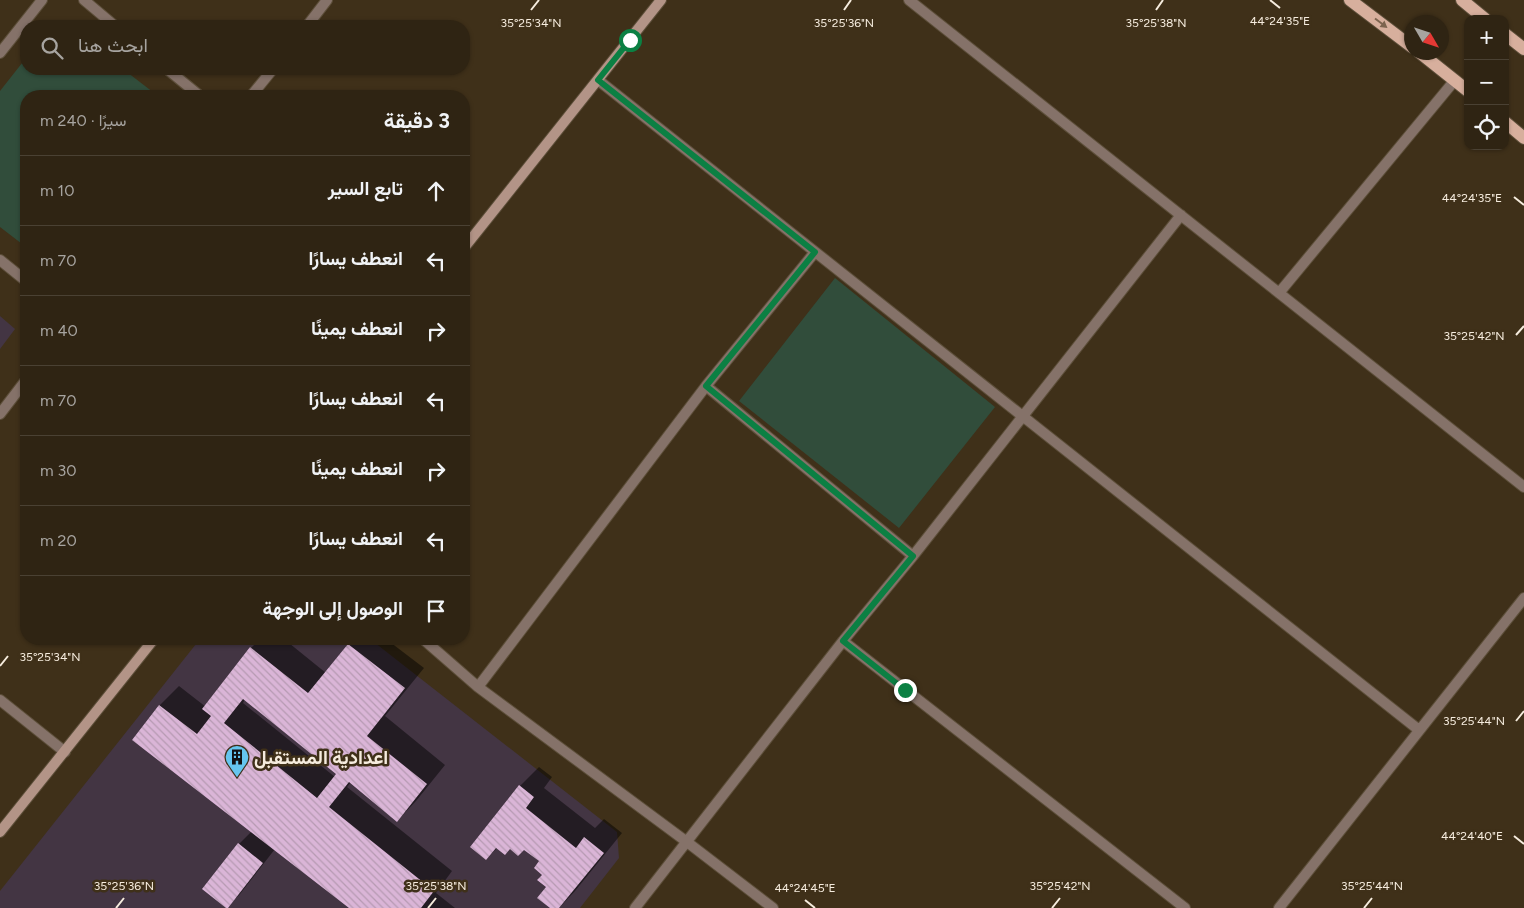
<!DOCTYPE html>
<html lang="ar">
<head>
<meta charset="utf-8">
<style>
	:root { --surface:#2f2413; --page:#3b3021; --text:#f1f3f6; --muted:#a7a4a0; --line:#4a4133 }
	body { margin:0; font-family:Figtree,Vazirmatn,sans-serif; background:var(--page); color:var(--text); direction:rtl }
	.controls { position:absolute; right:15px; top:15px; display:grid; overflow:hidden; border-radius:10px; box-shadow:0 1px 4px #0004 }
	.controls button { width:45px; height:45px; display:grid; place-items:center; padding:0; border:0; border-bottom:1px solid var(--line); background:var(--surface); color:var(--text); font:25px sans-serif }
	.compass { position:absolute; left:1404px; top:15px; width:45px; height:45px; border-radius:50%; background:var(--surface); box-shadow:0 1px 4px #0004; rotate:129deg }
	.stop { position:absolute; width:15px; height:15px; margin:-11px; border:4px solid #0b8043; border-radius:50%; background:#fff }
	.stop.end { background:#0b8043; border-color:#fff; box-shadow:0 1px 5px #0008 }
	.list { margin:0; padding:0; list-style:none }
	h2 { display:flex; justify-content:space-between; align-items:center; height:65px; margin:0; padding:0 20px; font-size:21px }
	h2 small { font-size:16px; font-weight:400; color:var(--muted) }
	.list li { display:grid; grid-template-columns:32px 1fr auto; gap:15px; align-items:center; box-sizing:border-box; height:70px; padding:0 20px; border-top:1px solid var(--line) }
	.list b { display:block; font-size:19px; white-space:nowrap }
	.list em { font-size:16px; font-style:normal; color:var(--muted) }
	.icon { flex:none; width:28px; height:28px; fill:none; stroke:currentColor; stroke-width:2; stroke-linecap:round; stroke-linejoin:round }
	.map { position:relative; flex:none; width:1524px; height:908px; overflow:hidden; direction:ltr }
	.search { position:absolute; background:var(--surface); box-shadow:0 1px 4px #0004; left:20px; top:20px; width:450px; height:55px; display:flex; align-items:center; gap:12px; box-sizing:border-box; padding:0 18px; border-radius:20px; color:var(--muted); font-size:19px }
	.panel { position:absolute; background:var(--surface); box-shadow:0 1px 4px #0004; left:20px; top:90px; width:450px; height:555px; border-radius:20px; direction:rtl }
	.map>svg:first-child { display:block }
	.education { fill:#433543 }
	.green { fill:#314d3b }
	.shadow { fill:#0007; fill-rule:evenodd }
	.building { fill:url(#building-back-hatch); fill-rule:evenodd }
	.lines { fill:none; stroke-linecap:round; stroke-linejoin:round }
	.street-casing { stroke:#5c4e39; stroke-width:12 }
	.secondary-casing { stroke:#5c4e39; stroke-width:12 }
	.primary-casing { stroke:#5c4e39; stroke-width:14 }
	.street { stroke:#857269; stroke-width:10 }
	.secondary { stroke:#b39487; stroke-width:10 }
	.primary { stroke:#d7af9d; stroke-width:12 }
	.oneway { fill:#7c634e }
	.route { stroke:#0b8043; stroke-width:6 }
	.ticks { fill:none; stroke:#f6ecde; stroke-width:2 }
	.labels { text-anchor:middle; stroke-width:5; stroke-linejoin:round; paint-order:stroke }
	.poi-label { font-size:19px; font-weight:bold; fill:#f6ecde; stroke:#3f3019; text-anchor:start }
	.ticks-label { font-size:12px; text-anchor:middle; fill:#f6ecde; stroke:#3f3019; stroke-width:5; stroke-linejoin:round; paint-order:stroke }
</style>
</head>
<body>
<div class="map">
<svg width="1524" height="908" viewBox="0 0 1524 908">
	<defs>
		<pattern id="building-back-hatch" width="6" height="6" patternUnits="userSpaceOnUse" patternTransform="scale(1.25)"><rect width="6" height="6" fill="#dab5d7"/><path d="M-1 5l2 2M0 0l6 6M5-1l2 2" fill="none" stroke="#b69ab2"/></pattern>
	</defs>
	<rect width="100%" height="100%" fill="#3f3019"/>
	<!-- education -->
	<path class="education" d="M0 316 15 329 0 349Z
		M200 639H370L617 832 619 858 580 908H0V891Z"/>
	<!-- green -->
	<path class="green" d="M26 58V69H123L158 96H26V247L0 227V91Z
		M835 278 995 407 899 528 739 401Z"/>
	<!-- shadow -->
	<path class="shadow" d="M260 639H284L326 673 354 639H386L424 668 385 716 445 765 416 801 397 821 351 782 347 787 452 871 436 893 455 908H351L275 849 240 894 227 907 204 889 239 844 252 831 134 740 160 705 179 686 206 707 251 648ZM245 699 338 774 335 777 243 703Z
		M539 767 552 777 544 788 595 828 604 819 622 833 575 891 559 908H552L541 861 524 848 498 847 486 859 520 786Z"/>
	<!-- building -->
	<path class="building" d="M348 644 405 688 367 736 427 784 397 822 349 782 329 807 434 891 421 908H349L132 740 159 705 197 734 211 716 202 709 250 647 308 693ZM243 699 336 774 317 798 224 723Z
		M519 785 534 797 526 808 576 848 584 837 604 853 559 908H550L537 898 546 887 537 880 542 875 534 868 539 861 524 850 518 856 510 849 505 855 496 848 486 860 470 847Z
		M238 843 263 863 228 908H226L202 889Z"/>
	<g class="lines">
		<!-- street casing -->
		<g class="street-casing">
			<path id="street" d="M84 0 115 26
				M909 0 1524 487
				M307 26 327 0
				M0 53 42 0
				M167 69 200 96
				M598 80 1419 730
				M251 96 273 69
				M0 260 26 281
				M1279 293 1455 80
				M706 386 913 556
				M0 414 26 380
				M423 639 478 687 687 842 773 908
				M843 641 1185 908
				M478 687 706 386 815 252
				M0 700 65 752
				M635 908 843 641 913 556 1181 215
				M1279 908 1524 598"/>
		</g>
		<!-- secondary casing -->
		<g class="secondary-casing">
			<path id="secondary" d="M464 248 661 0
				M0 832 154 639"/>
		</g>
		<!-- primary casing -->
		<g class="primary-casing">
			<path id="primary" d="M1350 0 1412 47
				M1462 0 1485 19
				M1505 34 1524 49
				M1419 52 1468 91
				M1505 122 1524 138"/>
		</g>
		<!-- street -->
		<use href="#street" class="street"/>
		<!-- secondary -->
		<use href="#secondary" class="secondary"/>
		<!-- primary -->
		<use href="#primary" class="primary"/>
	</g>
	<!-- one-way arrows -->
	<defs><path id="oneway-solid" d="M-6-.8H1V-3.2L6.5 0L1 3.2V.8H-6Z" transform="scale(1.25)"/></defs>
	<use class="oneway" href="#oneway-solid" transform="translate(1381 23) rotate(37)"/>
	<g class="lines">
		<!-- route -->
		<path class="route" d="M630 40 598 80 815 252 706 386 913 556 843 641 905 690"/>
	</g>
	<!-- ticks -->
	<path class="ticks" d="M1270 0 1280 8M531 10 539 0M844 10 851 0M1156 10 1163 0M1514 197 1524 205M1516 335 1524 326M0 666 8 656M1516 721 1524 711M1514 836 1524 844M805 900 815 908M116 908 124 898M428 908 436 898M1052 908 1060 898M1364 908 1372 898"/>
	<!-- icons -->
	<defs>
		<g id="building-pin" transform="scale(1.25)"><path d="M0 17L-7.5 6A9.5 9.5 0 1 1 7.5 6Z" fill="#65c5ee" stroke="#3f3019"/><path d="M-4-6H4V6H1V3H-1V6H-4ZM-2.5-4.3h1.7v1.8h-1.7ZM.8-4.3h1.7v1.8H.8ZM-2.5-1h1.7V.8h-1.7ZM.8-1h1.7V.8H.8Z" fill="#111"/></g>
	</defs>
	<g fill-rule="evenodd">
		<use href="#building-pin" x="237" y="757"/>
	</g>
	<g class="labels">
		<!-- poi labels -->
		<g class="poi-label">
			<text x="254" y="764">اعدادية المستقبل</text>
		</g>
	</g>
	<g class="ticks-label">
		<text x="1280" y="25">44°24'35"E</text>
		<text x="531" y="27">35°25'34"N</text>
		<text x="844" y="27">35°25'36"N</text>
		<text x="1156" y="27">35°25'38"N</text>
		<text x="1472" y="202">44°24'35"E</text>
		<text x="1474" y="340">35°25'42"N</text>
		<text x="50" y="661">35°25'34"N</text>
		<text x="1474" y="725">35°25'44"N</text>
		<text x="1472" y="840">44°24'40"E</text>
		<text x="124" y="890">35°25'36"N</text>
		<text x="436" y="890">35°25'38"N</text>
		<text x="1060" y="890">35°25'42"N</text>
		<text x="1372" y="890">35°25'44"N</text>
		<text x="805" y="892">44°24'45"E</text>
	</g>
</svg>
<div class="controls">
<button>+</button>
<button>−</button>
<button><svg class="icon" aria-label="locate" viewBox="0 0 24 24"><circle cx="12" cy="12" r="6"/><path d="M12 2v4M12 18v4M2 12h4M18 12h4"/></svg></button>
</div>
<svg class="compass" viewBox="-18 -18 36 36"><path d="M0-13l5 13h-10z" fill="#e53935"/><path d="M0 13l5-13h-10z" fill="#a7a4a0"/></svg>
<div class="stop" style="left:630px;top:40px"></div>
<div class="stop end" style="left:905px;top:690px"></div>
<div class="search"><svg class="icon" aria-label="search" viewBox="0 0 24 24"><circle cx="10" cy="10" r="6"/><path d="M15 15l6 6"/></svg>ابحث هنا</div>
<section class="panel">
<h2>3 دقيقة<small>سيرًا · 240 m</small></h2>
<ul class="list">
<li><svg class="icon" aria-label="ahead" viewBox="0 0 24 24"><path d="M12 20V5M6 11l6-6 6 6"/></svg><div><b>تابع السير</b></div><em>10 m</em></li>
<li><svg class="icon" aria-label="left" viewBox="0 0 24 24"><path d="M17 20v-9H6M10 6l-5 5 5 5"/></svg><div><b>انعطف يسارًا</b></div><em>70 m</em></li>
<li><svg class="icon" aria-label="right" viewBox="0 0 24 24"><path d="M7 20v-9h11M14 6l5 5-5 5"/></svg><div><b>انعطف يمينًا</b></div><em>40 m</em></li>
<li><svg class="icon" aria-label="left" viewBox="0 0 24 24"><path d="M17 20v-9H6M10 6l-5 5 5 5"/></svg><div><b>انعطف يسارًا</b></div><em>70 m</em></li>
<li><svg class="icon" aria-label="right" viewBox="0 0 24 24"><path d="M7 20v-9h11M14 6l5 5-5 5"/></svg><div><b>انعطف يمينًا</b></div><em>30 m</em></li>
<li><svg class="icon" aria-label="left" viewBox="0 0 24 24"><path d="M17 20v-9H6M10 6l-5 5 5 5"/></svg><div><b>انعطف يسارًا</b></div><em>20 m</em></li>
<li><svg class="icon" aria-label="arrive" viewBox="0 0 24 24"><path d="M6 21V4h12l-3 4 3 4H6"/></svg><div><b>الوصول إلى الوجهة</b></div></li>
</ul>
</section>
</div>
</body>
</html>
